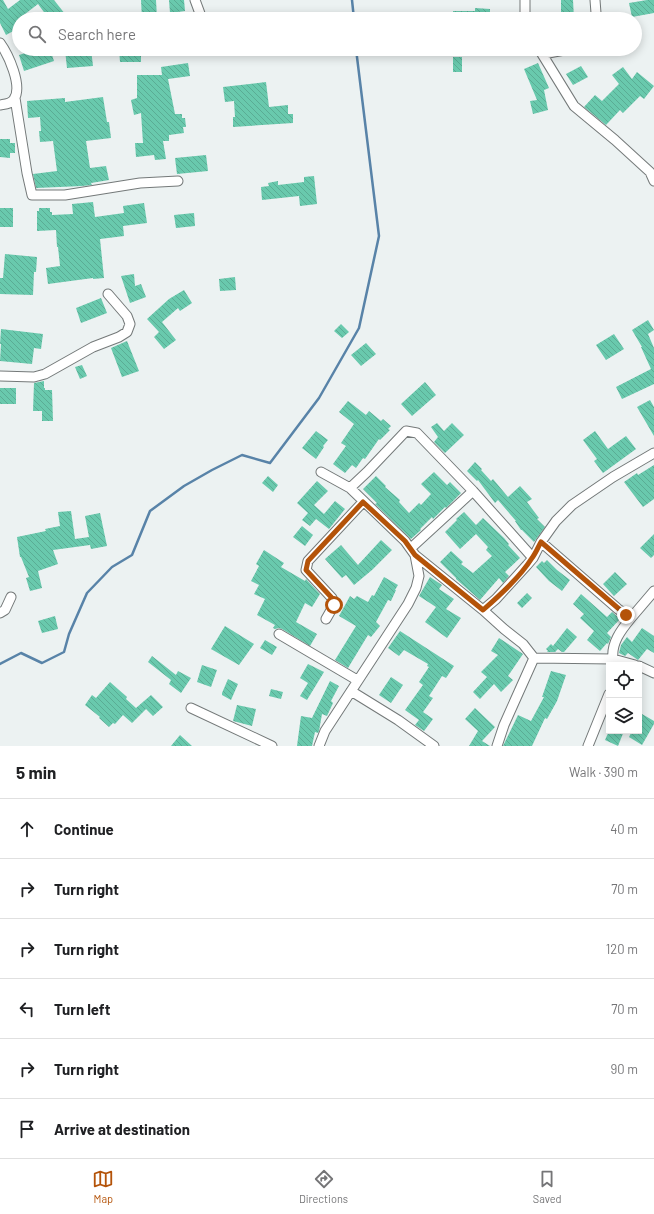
<!DOCTYPE html>
<html lang="en">
<head>
<meta charset="utf-8">
<style>
	:root { --surface:#fff; --page:#f6f6f6; --text:#202124; --muted:#757577; --line:#e0e0e0; --accent:#b45309 }
	body { margin:0; font-family:Barlow,sans-serif; background:var(--page); color:var(--text) }
	.controls { position:absolute; right:12px; bottom:12px; display:grid; overflow:hidden; border-radius:0px; box-shadow:0 2px 10px #0003 }
	.controls button { width:36px; height:36px; display:grid; place-items:center; padding:0; border:0; border-bottom:1px solid var(--line); background:var(--surface); color:var(--text); font:20px sans-serif }
	.stop { position:absolute; width:12px; height:12px; margin:-9px; border:3px solid #b45309; border-radius:50%; background:#fff }
	.stop.end { background:#b45309; border-color:#fff; box-shadow:0 1px 4px #0008 }
	.list { margin:0; padding:0; list-style:none }
	h2 { display:flex; justify-content:space-between; align-items:center; height:52px; margin:0; padding:0 16px; font-size:17px }
	h2 small { font-size:13px; font-weight:400; color:var(--muted) }
	.list li { display:grid; grid-template-columns:26px 1fr auto; gap:12px; align-items:center; box-sizing:border-box; height:60px; padding:0 16px; border-top:1px solid var(--line) }
	.list b { display:block; font-size:15px; white-space:nowrap }
	.list em { font-size:13px; font-style:normal; color:var(--muted) }
	.icon { flex:none; width:22px; height:22px; fill:none; stroke:currentColor; stroke-width:2; stroke-linecap:round; stroke-linejoin:round }
	.map { position:relative; flex:none; width:654px; height:746px; overflow:hidden }
	.search { position:absolute; background:var(--surface); box-shadow:0 2px 10px #0003; left:12px; right:12px; top:12px; height:44px; display:flex; align-items:center; gap:10px; box-sizing:border-box; padding:0 14px; border-radius:22px; color:var(--muted); font-size:15px }
	.sheet { height:412px; background:var(--surface) }
	nav { display:flex; justify-content:space-around; align-items:center; box-sizing:border-box; height:56px; border-top:1px solid var(--line); background:var(--surface); font-size:11px; color:var(--muted) }
	nav a { display:grid; justify-items:center; gap:2px }
	nav .on { color:var(--accent) }
	.map>svg:first-child { display:block }
	.lines { fill:none; stroke-linecap:round; stroke-linejoin:round }
	.stream { stroke:#5883a8; stroke-width:2.5 }
	.building { fill:url(#building-back-hatch) }
	.street-casing { stroke:#747979; stroke-width:11 }
	.street { stroke:#fff; stroke-width:9 }
	.route { stroke:#b45309; stroke-width:5 }
</style>
</head>
<body>
<div class="map">
<svg width="654" height="746" viewBox="0 0 654 746">
	<defs>
		<pattern id="building-back-hatch" width="6" height="6" patternUnits="userSpaceOnUse"><rect width="6" height="6" fill="#69c9ad"/><path d="M-1 5l2 2M0 0l6 6M5-1l2 2" fill="none" stroke="#5aac94"/></pattern>
	</defs>
	<rect width="100%" height="100%" fill="#ecf2f2"/>
	<g class="lines">
		<!-- stream -->
		<path class="stream" d="M352 0 354 19
			M0 664 21 653 42 663 64 652 69 634 87 593 112 567 132 555 150 511 184 486 212 470 242 455 270 463 319 398 359 328 379 236 356 49"/>
	</g>
	<!-- building -->
	<path class="building" d="M0 0H3L8 9 20 0H54L69 19H49L38 4 16 21 19 28 6 35 0 23Z
		M141 0H156L157 18 142 19Z
		M169 0H184L185 11 170 13Z
		M561 0H573L574 19H560L559 12H561Z
		M647 0H654V13L632 17 629 3Z
		M475 8 490 9V19H453V11H475Z
		M249 12 250 19H229V14Z
		M38 49H50L54 61 24 71 19 55Z
		M78 49H91L93 66 67 68 65 50Z
		M119 49H141V62H120Z
		M453 57H462V72H453Z
		M188 63 190 76 168 79 175 114H182V118H185L186 127H183L184 133 169 135V141H163L166 159 155 160 154 155 136 157 135 143H143L141 113 134 115 131 100 137 98V75H162L161 67Z
		M538 63 549 88 544 90 548 110 533 114 530 101 537 100 524 69Z
		M581 66 588 77 573 85 566 74Z
		M623 67 632 79 637 72 654 86 644 99 640 96 623 113 620 110 606 125 584 107 595 95 602 101 619 84 612 75Z
		M266 82 269 107 288 105V114H293V123L233 127V117H235L234 101 225 102 223 87Z
		M103 97 107 122H109L111 138 86 141 90 168 106 166 109 180 91 183 92 185 82 186 36 188 33 174 57 171 53 141 40 142 39 131H41L40 117 28 118 27 101 65 98V102Z
		M0 139H10V143H15V153H10V158L0 157Z
		M206 155 208 171 177 174 175 158Z
		M314 176 317 204 300 206 299 196 262 200 261 187 269 186 268 183 278 181V185L304 182V177Z
		M93 202 95 217 124 213 123 206 144 203 147 223 123 226 124 236 100 239 104 278 93 279V278L48 284 46 268 60 266 58 247H57L56 230 37 231V211H39V208H50V212H52V215L73 214 72 204Z
		M0 208H13V227H0Z
		M194 213 195 226 176 228 174 215Z
		M5 254 37 257 36 272H34L33 295 0 294V278H3Z
		M134 274 135 286 141 284 146 297 130 303 121 276Z
		M235 277 236 290 220 291 219 279Z
		M184 290 192 303 180 311 178 308 162 322 176 340 164 349 154 337 159 332 147 319 169 299Z
		M101 298 107 313 81 323 76 308Z
		M648 320 654 330 648 334 654 348V384L622 399 616 387 651 369 641 347H642L632 330Z
		M341 324 349 332 342 338 334 331Z
		M1 329 43 334 41 349 34 348 32 364 0 361 1 344H0Z
		M614 334 624 349 606 360 596 345Z
		M127 341 139 371 122 377 111 348Z
		M366 343 376 354 361 366 351 355Z
		M82 365 87 376 80 379 75 367Z
		M44 381V388H45V390H52L53 421H42V411H33L34 383Z
		M425 382 436 395 412 416 401 404Z
		M0 388H16V404H0Z
		M650 400 654 407V436L637 407Z
		M348 401 366 415 369 411 381 421 383 419 391 426 388 429 390 430 380 440 379 439 365 459 363 458 356 468 352 465 345 473 333 464 346 446 341 443 354 424 339 412Z
		M437 423 444 431 452 423 464 435 445 453 434 442 438 437 431 427Z
		M316 431 328 440 323 446 324 447 316 459 302 448Z
		M595 431 608 449 626 436 636 449 603 473 594 461 597 459 583 440Z
		M475 462 482 469 481 470 491 481 493 479 508 497 520 486 532 499 527 502 539 518 537 519 545 527 534 542 522 530H521L515 521H516L498 500 495 503 478 480 477 481 467 471Z
		M654 465V499L643 507 624 482 637 473 638 475Z
		M434 472 447 485 450 482 461 493 446 508 445 507 433 519 432 517 420 529 421 530 411 539 375 504 377 503 363 489 376 476 386 486 385 487 400 500 399 502 409 513 419 503 421 505 431 494 421 484Z
		M268 476 278 485 273 492 262 483Z
		M317 481 328 491 314 505 324 514 335 501 345 509 329 529 316 519 310 526 302 520 308 513 297 503Z
		M71 511 75 539 89 537 85 516 100 513 107 546 91 549 90 545 53 550 58 564 38 571 42 588 30 591 26 578 29 577 21 557H20L17 537 46 531 45 529 60 526 58 512Z
		M464 512 476 525 483 518 504 538 509 544 508 545 520 558 505 572 509 576 503 583 499 578 480 600 456 579V578L440 562 451 551 463 562 461 564 473 573 492 556 486 550 488 547 476 534 460 549 445 532 457 520 456 519Z
		M302 526 313 535 305 546 293 537Z
		M654 534V555L651 558 640 548Z
		M381 540 392 550 372 570 354 585 346 575 342 578 325 559 341 545 358 565Z
		M264 550 284 563 281 567 305 581 306 579 320 594 312 607 305 603 296 622 317 634 310 646 282 629 279 628 275 629 273 628 275 625 257 615 265 599 254 594 259 585 251 581 259 566 256 564Z
		M547 560 557 570 570 580 562 591 549 581 536 567 542 561 544 563Z
		M615 572 627 584 614 596 603 584Z
		M384 577 398 585 395 590H396L391 601 388 600 376 622 380 626 371 637 368 635 348 668 335 660 356 626 339 616 350 596 354 599 357 596 368 602 372 595 374 596Z
		M430 577 442 585 439 589 454 599 446 609 461 618 447 638 425 622 436 607 419 596Z
		M527 593 532 598 522 608 517 603Z
		M581 594 607 617 612 612 620 619 607 633 611 637 608 644 607 643 600 651 587 640 594 631 580 618 584 614 573 604Z
		M55 616 58 629 42 633 38 621Z
		M225 626 254 644 239 665 211 649Z
		M567 628 577 637 564 652H562L558 649 555 652H547L548 651 546 649 551 644 553 646Z
		M642 628 654 636V653L647 649 638 660 628 653 625 656 619 653 621 645 627 637 632 642Z
		M400 631 454 666 446 678 442 676 429 696 433 698 423 712 433 719 424 731 415 725 419 720 405 710 423 685 419 682 429 667 427 666 428 664 404 650 399 656 388 648Z
		M499 638 523 654 508 676 513 680 501 692 494 684 480 699 473 692 487 677 481 672 498 655 491 651Z
		M265 640 277 647 272 655 260 648Z
		M152 656 176 675 178 671 191 678 181 693 169 684 171 680 148 662Z
		M308 664 324 672 307 700 300 696 308 683 300 678Z
		M202 665 217 670 211 687 197 682Z
		M551 671 566 675 557 701 547 719 545 718 532 746H503L518 715 531 721 544 697H542Z
		M391 677 403 685 391 703 379 695Z
		M228 679 238 684 231 700 222 695V693Z
		M330 681 339 686 331 701 333 703 327 716 322 714 319 731 318 733 315 732 312 746H297L301 716 312 718Z
		M110 682 127 697 126 699 136 708 151 695 163 707 153 716 146 709 132 723 123 715 115 724 113 723 109 727 99 718 100 717 85 705 92 695 96 698Z
		M271 689 283 692 281 699 269 696Z
		M237 705 256 709 252 726 233 721Z
		M475 708 495 727 482 741 490 746H469L478 731 465 719Z
		M642 714 654 721V724L642 745 629 737 632 731H639V719Z
		M609 731H624L618 746 605 740Z
		M180 735 192 746H171Z"/>
	<g class="lines">
		<!-- street casing -->
		<g class="street-casing">
			<path id="street" d="M195 0 202 19
				M525 0V19
				M595 0 596 13 598 19
				M0 43C8 54 23 86 14 99 11 104 5 104 0 105
				M539 49 574 106 615 140 650 172 654 181
				M543 54 570 49
				M15 98 27 173 32 195H65L140 183 178 181
				M0 376 34 377 45 374 93 347 119 337 127 332 130 324 127 316 108 294
				M350 488 367 472 406 431 417 433 473 491 533 558
				M541 542 618 609 631 618 654 591
				M411 548 473 491
				M415 555 483 610 496 599 527 565 533 558 541 542 556 521 572 505 613 477 654 453
				M483 610 504 629 523 644 534 658
				M0 613 5 610 11 597
				M326 619 334 605 332 598 306 570 308 561 363 502
				M279 634 357 680
				M534 658 613 659 635 665
				M613 659C611 643 621 630 631 618
				M639 666 654 673
				M351 691 398 720 434 746
				M191 708 272 746
				M319 746 325 731 408 604 416 588 419 576 415 555 405 541 350 488 321 472
				M497 746 504 725 534 658
				M588 746 609 694"/>
		</g>
		<!-- street -->
		<use href="#street" class="street"/>
	</g>
	<g class="lines">
		<!-- route -->
		<path class="route" d="M334 605 332 598 306 570 308 561 363 502 405 541 415 555 483 610C500 595 520 577 532 558 536 553 538 547 541 542L626 615"/>
	</g>
</svg>
<div class="controls">
<button><svg class="icon" aria-label="locate" viewBox="0 0 24 24"><circle cx="12" cy="12" r="6"/><path d="M12 2v4M12 18v4M2 12h4M18 12h4"/></svg></button>
<button><svg class="icon" aria-label="layers" viewBox="0 0 24 24"><path d="M12 4l9 5-9 5-9-5zM3 14l9 5 9-5"/></svg></button>
</div>
<div class="stop" style="left:334px;top:605px"></div>
<div class="stop end" style="left:626px;top:615px"></div>
<div class="search"><svg class="icon" aria-label="search" viewBox="0 0 24 24"><circle cx="10" cy="10" r="6"/><path d="M15 15l6 6"/></svg>Search here</div>
</div>
<section class="sheet">
<h2>5 min<small>Walk · 390 m</small></h2>
<ul class="list">
<li><svg class="icon" aria-label="ahead" viewBox="0 0 24 24"><path d="M12 20V5M6 11l6-6 6 6"/></svg><div><b>Continue</b></div><em>40 m</em></li>
<li><svg class="icon" aria-label="right" viewBox="0 0 24 24"><path d="M7 20v-9h11M14 6l5 5-5 5"/></svg><div><b>Turn right</b></div><em>70 m</em></li>
<li><svg class="icon" aria-label="right" viewBox="0 0 24 24"><path d="M7 20v-9h11M14 6l5 5-5 5"/></svg><div><b>Turn right</b></div><em>120 m</em></li>
<li><svg class="icon" aria-label="left" viewBox="0 0 24 24"><path d="M17 20v-9H6M10 6l-5 5 5 5"/></svg><div><b>Turn left</b></div><em>70 m</em></li>
<li><svg class="icon" aria-label="right" viewBox="0 0 24 24"><path d="M7 20v-9h11M14 6l5 5-5 5"/></svg><div><b>Turn right</b></div><em>90 m</em></li>
<li><svg class="icon" aria-label="arrive" viewBox="0 0 24 24"><path d="M6 21V4h12l-3 4 3 4H6"/></svg><div><b>Arrive at destination</b></div></li>
</ul>
</section>
<nav>
<a class="on"><svg class="icon" aria-label="map" viewBox="0 0 24 24"><path d="M3 6l6-2 6 2 6-2v14l-6 2-6-2-6 2zM9 4v14M15 6v14"/></svg>Map</a>
<a><svg class="icon" aria-label="directions" viewBox="0 0 24 24"><path d="M12 3l9 9-9 9-9-9zM9 14v-3h6M13 9l2 2-2 2"/></svg>Directions</a>
<a><svg class="icon" aria-label="saved" viewBox="0 0 24 24"><path d="M7 4h10v16l-5-4-5 4z"/></svg>Saved</a>
</nav>
</body>
</html>
